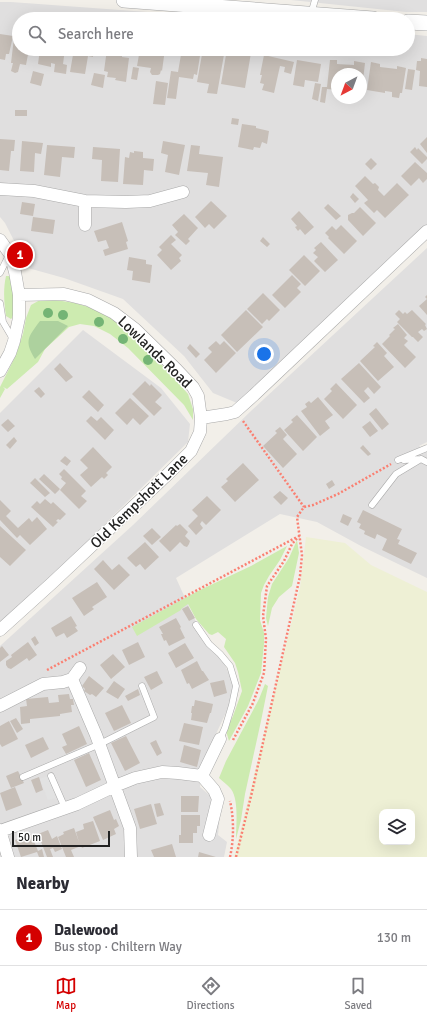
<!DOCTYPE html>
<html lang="en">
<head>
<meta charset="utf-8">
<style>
	:root { --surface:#fff; --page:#f2f2f3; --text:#2b2b33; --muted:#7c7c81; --line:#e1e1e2; --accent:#d40000 }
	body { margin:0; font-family:Signika,sans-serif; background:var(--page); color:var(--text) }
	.controls { position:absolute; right:12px; bottom:12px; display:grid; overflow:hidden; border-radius:8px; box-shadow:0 4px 16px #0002 }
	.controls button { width:36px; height:36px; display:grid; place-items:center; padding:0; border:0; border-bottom:1px solid var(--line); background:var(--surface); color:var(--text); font:20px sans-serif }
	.compass { position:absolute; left:331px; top:68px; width:36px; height:36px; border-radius:50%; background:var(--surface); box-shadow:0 4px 16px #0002; rotate:221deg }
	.scale { position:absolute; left:12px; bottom:10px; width:98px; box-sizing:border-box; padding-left:4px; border:2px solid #222; border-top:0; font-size:11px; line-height:14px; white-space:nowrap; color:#222; -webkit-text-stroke:3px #fff; paint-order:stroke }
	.you { position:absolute; left:264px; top:354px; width:14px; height:14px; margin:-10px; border:3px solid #fff; border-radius:50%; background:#1a73e8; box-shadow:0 0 0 6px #1a73e833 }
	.badge { display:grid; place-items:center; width:26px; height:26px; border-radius:50%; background:var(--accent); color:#fff; font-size:13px; font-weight:700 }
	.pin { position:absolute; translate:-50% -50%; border:2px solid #fff; box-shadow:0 1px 4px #0006 }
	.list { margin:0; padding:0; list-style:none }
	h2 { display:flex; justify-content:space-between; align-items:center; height:52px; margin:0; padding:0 16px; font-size:17px }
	h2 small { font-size:13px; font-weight:400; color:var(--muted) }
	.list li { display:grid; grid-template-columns:26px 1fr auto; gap:12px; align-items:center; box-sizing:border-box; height:56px; padding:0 16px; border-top:1px solid var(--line) }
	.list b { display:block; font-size:15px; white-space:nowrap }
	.list p { margin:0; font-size:13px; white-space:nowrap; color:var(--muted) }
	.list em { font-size:13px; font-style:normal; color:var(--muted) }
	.icon { flex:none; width:22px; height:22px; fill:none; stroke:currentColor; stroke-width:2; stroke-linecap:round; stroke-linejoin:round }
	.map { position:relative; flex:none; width:427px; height:857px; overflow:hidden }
	.search { position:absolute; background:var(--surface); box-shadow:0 4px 16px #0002; left:12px; right:12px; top:12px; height:44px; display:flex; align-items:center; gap:10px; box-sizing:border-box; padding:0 14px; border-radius:22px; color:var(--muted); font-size:15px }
	.sheet { height:108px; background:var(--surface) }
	nav { display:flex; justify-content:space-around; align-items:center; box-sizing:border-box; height:56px; border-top:1px solid var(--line); background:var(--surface); font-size:11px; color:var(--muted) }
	nav a { display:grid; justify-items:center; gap:2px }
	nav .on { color:var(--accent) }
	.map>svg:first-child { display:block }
	.residential { fill:#e0dfdf; fill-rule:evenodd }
	.farmland { fill:#eef0d5; fill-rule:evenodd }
	.grass { fill:#cdebb0 }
	.forest { fill:#add19e }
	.parking { fill:#e2e2e2 }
	.building { fill:#c7bfb8 }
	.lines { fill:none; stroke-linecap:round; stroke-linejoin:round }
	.service-casing { stroke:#a9a9a9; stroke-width:7 }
	.minor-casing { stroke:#a9a9a9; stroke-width:13 }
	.tertiary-casing { stroke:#a9a9a9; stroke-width:16 }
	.path { stroke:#fa8072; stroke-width:2.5; stroke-dasharray:2 2; stroke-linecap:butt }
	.service { stroke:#fff; stroke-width:6 }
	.minor { stroke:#fff; stroke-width:12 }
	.tertiary { stroke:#fff; stroke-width:15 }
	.tree { fill:#74b475 }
	.labels { text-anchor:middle; stroke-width:3; stroke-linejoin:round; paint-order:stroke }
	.street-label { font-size:15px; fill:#222; stroke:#fff }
</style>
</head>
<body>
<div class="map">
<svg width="427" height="857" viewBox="0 0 427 857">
	<rect width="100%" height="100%" fill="#f2efe9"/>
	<!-- residential -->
	<path class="residential" d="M291 0H427V12H406Z
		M0 2H11L243 19H19V49H408V34L427 36V228L237 403 213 393 184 356 123 299 64 278 28 268 5 223 0 217ZM337 74H361V98H337Z
		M427 248V442L419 446 427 452V578L361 546 317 522 280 514 176 578 196 622 193 625 224 663 234 685 229 706 202 764 200 787 221 805 218 835 227 842 224 857H0V646L133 525 251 411Z
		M83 330 161 388 190 424 188 442 54 574 0 622V413Z"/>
	<!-- farmland -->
	<path class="farmland" d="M306 537 345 543 371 565 427 592V857H234L300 588ZM382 812H412V842H382Z"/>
	<!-- grass -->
	<path class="grass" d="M6 276H9C15 285 13 304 13 315L12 318 11 319 6 316C4 303 3 289 6 276Z
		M49 299 75 303 92 308 114 319 135 338 145 349 167 370 188 394 193 409V420L184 405 128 348 110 334 94 326 80 324 69 327 45 349 38 362 7 389 3 387 5 389 0 398V387L15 357 23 334 26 318 31 305 40 300Z
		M297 540 299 553 292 586 279 597 272 608 268 626 266 618 268 597 272 584 289 558Z
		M287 546 280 560 269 576 264 585 261 593 260 620 264 633V644L261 673 248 706 229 741 226 731 233 716 242 691 238 672 235 663 224 647 226 639 218 632 212 635 209 634 196 619 188 604 181 609V610L137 636 132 627 198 591 251 566Z
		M265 684 268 686 261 721 245 794 241 820 236 839C236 825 239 800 231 789 228 785 223 782 219 778L226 761 259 699Z"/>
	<!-- forest -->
	<path class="forest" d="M40 321H58L68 326 35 359C24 341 28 337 40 321Z"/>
	<!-- parking -->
	<path class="parking" d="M48 776 56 798 48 800 40 779Z"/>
	<!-- building -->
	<path class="building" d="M0 34 13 36 9 54H6L5 60 0 59Z
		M14 38 19 39V49H29L26 65 20 64 18 72 15 73 11 71 13 63H11Z
		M40 49H65L63 64 67 65 66 74 54 72 55 64 51 63V67L38 64Z
		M74 49H94L93 57 88 56 85 74 70 72Z
		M107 49H123L122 57 129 58 126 82 115 80 116 78 107 77 108 72 104 71Z
		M140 49H165L162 71 161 70 160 74 158 75H152L150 72 151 68 137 66Z
		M182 49H201L197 75 194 74 193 79 179 77 176 99 167 98 171 71 178 72Z
		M203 49H225L217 94 207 93 209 84 197 82Z
		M227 49 251 53 245 88 221 84Z
		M264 55 294 62 291 74 284 72 285 67 280 66 274 93 262 90 264 84 260 83 262 75H260Z
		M421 58 427 59V87L419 86 420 71 416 70 417 61H421Z
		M297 60 321 64 318 82 305 80 304 87 293 85Z
		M330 60H337V64L354 65V61L365 63 362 89H361V74H337V90L327 89 325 103 320 102 322 87H327Z
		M371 62 380 64V67L397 69V66L406 68 402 93H400L399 98 392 97V92L385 91V93L367 90Z
		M133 67 139 68 137 80 131 79Z
		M408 69 415 70 412 90 405 89Z
		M33 71 44 74 41 86 30 83Z
		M94 73 105 75 103 88 91 85Z
		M156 81 168 83 165 105 153 104Z
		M315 83 321 84 318 101 312 99Z
		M15 110H27V116H15Z
		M232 118 239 119 238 125 231 124Z
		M242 124 256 126V128L269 131 267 144 262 142 260 148 254 147 253 150 238 147Z
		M427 137V153L420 144Z
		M0 139 15 140 14 151H11L9 171 0 170Z
		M22 141 43 143 41 154 35 153 34 172 20 171Z
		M163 141 185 145 179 175 165 172 168 155 161 153Z
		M47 145 75 147 74 158 62 157 60 177 44 175Z
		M191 145 200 146 199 154 223 157 219 187 206 185 208 173 187 171Z
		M93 147 120 149 118 182 101 181 102 160 92 159Z
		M415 147 417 150 418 148 427 157V159L422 164 410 152Z
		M134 151 143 152V158L154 159 153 171 144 170 143 185 123 184 125 157 129 158 130 152 134 153Z
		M371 158 377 164 371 170 365 164Z
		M415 162 427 173V179L423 183 419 178 411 186 401 176Z
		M365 176 373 184 375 183 379 187 378 190 384 196 397 183 409 195 385 218 377 210 374 213 364 203 368 200 355 186Z
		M353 193 359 199 355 203 350 197Z
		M211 201 227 216 214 229 209 224 205 228 195 217Z
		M22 202 35 204 33 216 20 214Z
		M328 204 341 216 336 220 324 208Z
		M360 207 376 223 363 236 348 220V215L352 213H354Z
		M299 211 314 227 305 235 300 229 298 231 295 227 297 226 291 219Z
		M184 214 198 228 188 239 190 241 186 245 175 235 178 232 172 225Z
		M33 217 55 220 53 234 31 231Z
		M122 222 128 241 126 242 128 249 105 256 103 250 109 248 106 240 98 242 94 231Z
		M341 225 357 241 344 254 328 238 329 237 325 233 332 226 336 230Z
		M171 235 176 240 171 244 182 255 179 258 181 261 171 270 157 255 162 250 159 247Z
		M263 237 270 244 267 247 260 241Z
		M321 242 338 260 325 272 314 261 318 257 313 253 316 250 314 248Z
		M304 255 320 271 305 286 289 270Z
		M129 257 146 260V264L152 265 150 283 132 280 133 271 127 270Z
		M292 275 301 284 297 288 301 292 285 308 272 295Z
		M263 293 280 310 269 321 267 319 262 324 247 309Z
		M427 295V315L419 306 427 299 425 297Z
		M246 310 263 327 237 352 221 335Z
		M399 310 403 314 405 312 407 314 412 310 426 324 425 325 427 329 424 331 422 329 418 332 423 337 418 342 413 337H412L397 322 400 319 395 314Z
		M398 324 407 335 404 338 408 341 404 345 416 357 405 368 382 344 390 336 389 335 395 329 393 328Z
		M216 341 220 345 224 341 236 353 216 373 204 360 212 352 208 348Z
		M377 342 387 353 384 356 394 367 378 381 360 361 375 347 373 346Z
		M190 344 200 354 196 358 187 348Z
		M60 363 73 377 66 382 54 369Z
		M359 363 381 387 374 394 368 387 364 391 370 398 364 403 341 379Z
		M145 381 150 386 151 384 162 395 155 402 162 408 154 416 132 394Z
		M336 383 357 405 343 419 324 399 332 391 330 389Z
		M39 387 45 394 41 398 34 391Z
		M89 390 104 405 98 412 82 397Z
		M318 397 333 415 325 421 330 428 320 436 301 411 307 407 305 404 309 401 311 403Z
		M130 398 149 416 140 425 133 418 127 425 115 413Z
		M376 408 389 424 382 430 369 414Z
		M297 415 317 437 303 451 284 430 293 422 291 420Z
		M91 416 97 421 101 417 114 430 105 440 86 421Z
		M8 419 15 426 8 432 1 425Z
		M370 421 378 431 370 437 362 427Z
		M280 427 287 435 283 439 297 454 283 468 263 446 277 433 275 431Z
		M14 437 17 441 10 449 6 445Z
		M363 445 371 454 368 456 360 448Z
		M93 447 112 467 106 473 108 475 104 479 102 477 91 487 80 475 88 468 80 460Z
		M65 456 71 461 67 466 60 461Z
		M243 463 259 480 235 502 221 487 228 481 226 479Z
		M64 469 86 491 81 496 87 501 79 509 60 490 66 483 61 479 62 477 59 474Z
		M44 474 60 489 55 494 39 479Z
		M35 478 50 493 45 497 30 483Z
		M332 480 335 485 329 489 326 484Z
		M280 491 288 498 281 505 273 497Z
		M207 496 221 510 206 525 202 521 200 524 203 528 196 535 188 526 198 516 192 510Z
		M45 499 51 504 53 502 66 514 60 520 58 519 56 521 58 522 53 527 31 507 37 501 40 504Z
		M0 500 11 511 6 516 18 528 29 518 32 522 37 517 47 529 30 545 20 535 17 538 0 520Z
		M363 510 402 529 397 539 400 540 398 544 417 553 411 564 382 550 387 539 377 534 375 539 364 534 365 531 359 528 361 524 357 522Z
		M343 514 352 518 348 526 340 522Z
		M180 524 188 532 185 536 190 541 189 544 187 547 184 546 180 542 170 552 159 541 176 525 177 526Z
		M0 526 26 550 10 566 0 557Z
		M152 528 161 537 152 545 143 536Z
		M145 542 159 557 145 570 140 564 136 567 127 558Z
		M103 560 112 570 119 564 130 575 114 590 94 569Z
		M97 582 107 597 92 607 94 609 84 616 72 598Z
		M188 606 195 618 189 621 182 609Z
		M71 616 77 626 75 627 78 631 67 638 64 633 56 637 51 628Z
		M176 618 181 627 180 628 185 638 169 646 166 640 164 641 161 634H163L159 627Z
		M35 636 39 643 35 646 31 639Z
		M28 642 37 655 29 661 27 658 11 669 8 668 6 665V661L12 657 11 655Z
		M138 642 145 657 129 665 122 650Z
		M185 643 194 658 176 668 168 653Z
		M2 646 9 655 0 662V648Z
		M113 654 125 667 111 679 100 665Z
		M197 661 202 671H203L209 680 192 689 189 683 187 684 181 670Z
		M157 671 163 683 151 690 144 677Z
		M89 676 104 688 96 697 92 694 90 695 84 691 85 689 82 686Z
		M224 680 227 693 214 697 210 683Z
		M114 681 125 689 118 699 106 692Z
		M138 689 140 695 128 701 125 696Z
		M69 694 70 699H73L74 705H71L72 712 60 714V716L30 719V723L21 724 20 707 27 706 26 699 48 697 49 703 59 702 58 695Z
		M195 700 213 704 211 713H210L207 723 191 720 192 713H191L192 706H194Z
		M122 705 131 723 114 731 105 713Z
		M16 718 23 729 17 733 10 721Z
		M9 721 18 739 2 747 0 744V726Z
		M184 723 203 727 199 745 179 741Z
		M79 726 87 744 66 754 62 747 67 745 62 734Z
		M126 736 140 763 125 771 111 743Z
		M43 737 49 749 31 758 25 745Z
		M156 740 162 753 157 756 150 743Z
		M184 745 201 750 197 767 180 762Z
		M89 753 101 780 86 787 74 760Z
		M18 771 24 783 11 788 6 776Z
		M39 777 43 790 36 793 31 780Z
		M15 787 22 805 6 811 0 793Z
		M181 796H199L198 812H181Z
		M160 803 164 815 157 817 154 804Z
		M151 804 157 824 140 829 134 809Z
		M110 810 114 820 116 819 119 826 114 829 116 834 103 840 93 817Z
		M181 815H200V826H197V833H193V843H179V835H181Z
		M93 821 100 841 82 848 81 846 71 850 74 857H66L58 837 64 834 63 832 74 828 79 842 76 832 84 829 83 824Z
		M48 830 52 839 57 836 62 849 55 852 53 848 50 849 53 857H47L38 834Z
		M31 834 38 851 42 849 44 857H39L37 852 21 857 15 840Z
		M172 844 176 857H154L151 850Z
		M199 852 216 857H198Z"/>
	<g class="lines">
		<!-- service casing -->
		<g class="service-casing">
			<path id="service" d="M311 14 315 0
				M0 273 9 255
				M0 303 3 322 13 339
				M398 460 427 448
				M404 460 421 459 427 462
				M372 505 396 474 421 459
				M196 625 209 644 220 654 230 666 236 686 232 705 225 728 220 739
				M51 776 65 808
				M23 777 100 744 154 717 142 686"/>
		</g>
		<!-- minor casing -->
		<g class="minor-casing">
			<path id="minor" d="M0 189 34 191 85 201 126 202 150 201 183 192
				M85 201V225
				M0 240 10 254 15 272 19 295V318L14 341 10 353 0 371
				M201 418 227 414 235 412 254 395 427 231
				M0 630 52 583 168 474 191 451 200 432 201 418 198 396 193 387 177 370 135 329 114 313 88 300 64 294 19 295
				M72 679 96 735 130 828 131 857
				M0 706 43 684 63 682 72 679 80 668
				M202 776 220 739
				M0 830 8 857
				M0 831 77 804 115 786 135 778 162 772 178 773 202 776 214 790 218 799 209 835"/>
		</g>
		<!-- tertiary casing -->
		<g class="tertiary-casing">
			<path id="tertiary" d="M124 0 373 19
				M408 22 427 23"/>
		</g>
		<!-- path -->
		<path class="path" d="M243 421 304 507
			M47 670 297 537
			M233 740 253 703 264 673 266 639 263 616 267 586 284 561 292 544 299 536
			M230 857C234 839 234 819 230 801
			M236 857 252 792 300 576 302 555 297 517 304 507 313 505 338 494 391 464"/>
		<!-- service -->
		<use href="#service" class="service"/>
		<!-- minor -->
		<use href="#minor" class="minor"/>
		<!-- tertiary -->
		<use href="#tertiary" class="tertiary"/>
	</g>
	<!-- trees -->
	<g class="tree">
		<circle cx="48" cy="313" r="5"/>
		<circle cx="63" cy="315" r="5"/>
		<circle cx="99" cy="322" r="5"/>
		<circle cx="123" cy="339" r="5"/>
		<circle cx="148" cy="360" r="5"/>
	</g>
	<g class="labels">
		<!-- street labels -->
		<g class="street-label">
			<text transform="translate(155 352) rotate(44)" y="5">Lowlands Road</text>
			<text transform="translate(139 501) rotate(-44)" y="5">Old Kempshott Lane</text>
		</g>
	</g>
</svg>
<div class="controls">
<button><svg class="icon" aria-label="layers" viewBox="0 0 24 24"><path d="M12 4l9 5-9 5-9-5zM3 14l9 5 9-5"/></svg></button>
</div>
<svg class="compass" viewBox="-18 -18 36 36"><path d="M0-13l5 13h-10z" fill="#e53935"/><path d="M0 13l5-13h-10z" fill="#7c7c81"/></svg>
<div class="scale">50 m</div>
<div class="you"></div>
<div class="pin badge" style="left:20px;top:255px">1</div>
<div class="search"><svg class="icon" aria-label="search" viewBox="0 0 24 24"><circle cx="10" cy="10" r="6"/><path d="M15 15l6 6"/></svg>Search here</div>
</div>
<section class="sheet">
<h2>Nearby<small></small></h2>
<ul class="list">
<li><span class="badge">1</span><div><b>Dalewood</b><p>Bus stop · Chiltern Way</p></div><em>130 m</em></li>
</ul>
</section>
<nav>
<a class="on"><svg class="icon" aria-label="map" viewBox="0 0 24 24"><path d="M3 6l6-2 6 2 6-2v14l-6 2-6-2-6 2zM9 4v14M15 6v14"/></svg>Map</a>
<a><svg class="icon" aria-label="directions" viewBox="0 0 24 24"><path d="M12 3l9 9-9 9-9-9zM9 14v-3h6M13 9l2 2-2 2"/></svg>Directions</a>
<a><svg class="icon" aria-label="saved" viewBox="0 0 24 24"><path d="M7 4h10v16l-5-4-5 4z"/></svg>Saved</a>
</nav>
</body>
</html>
